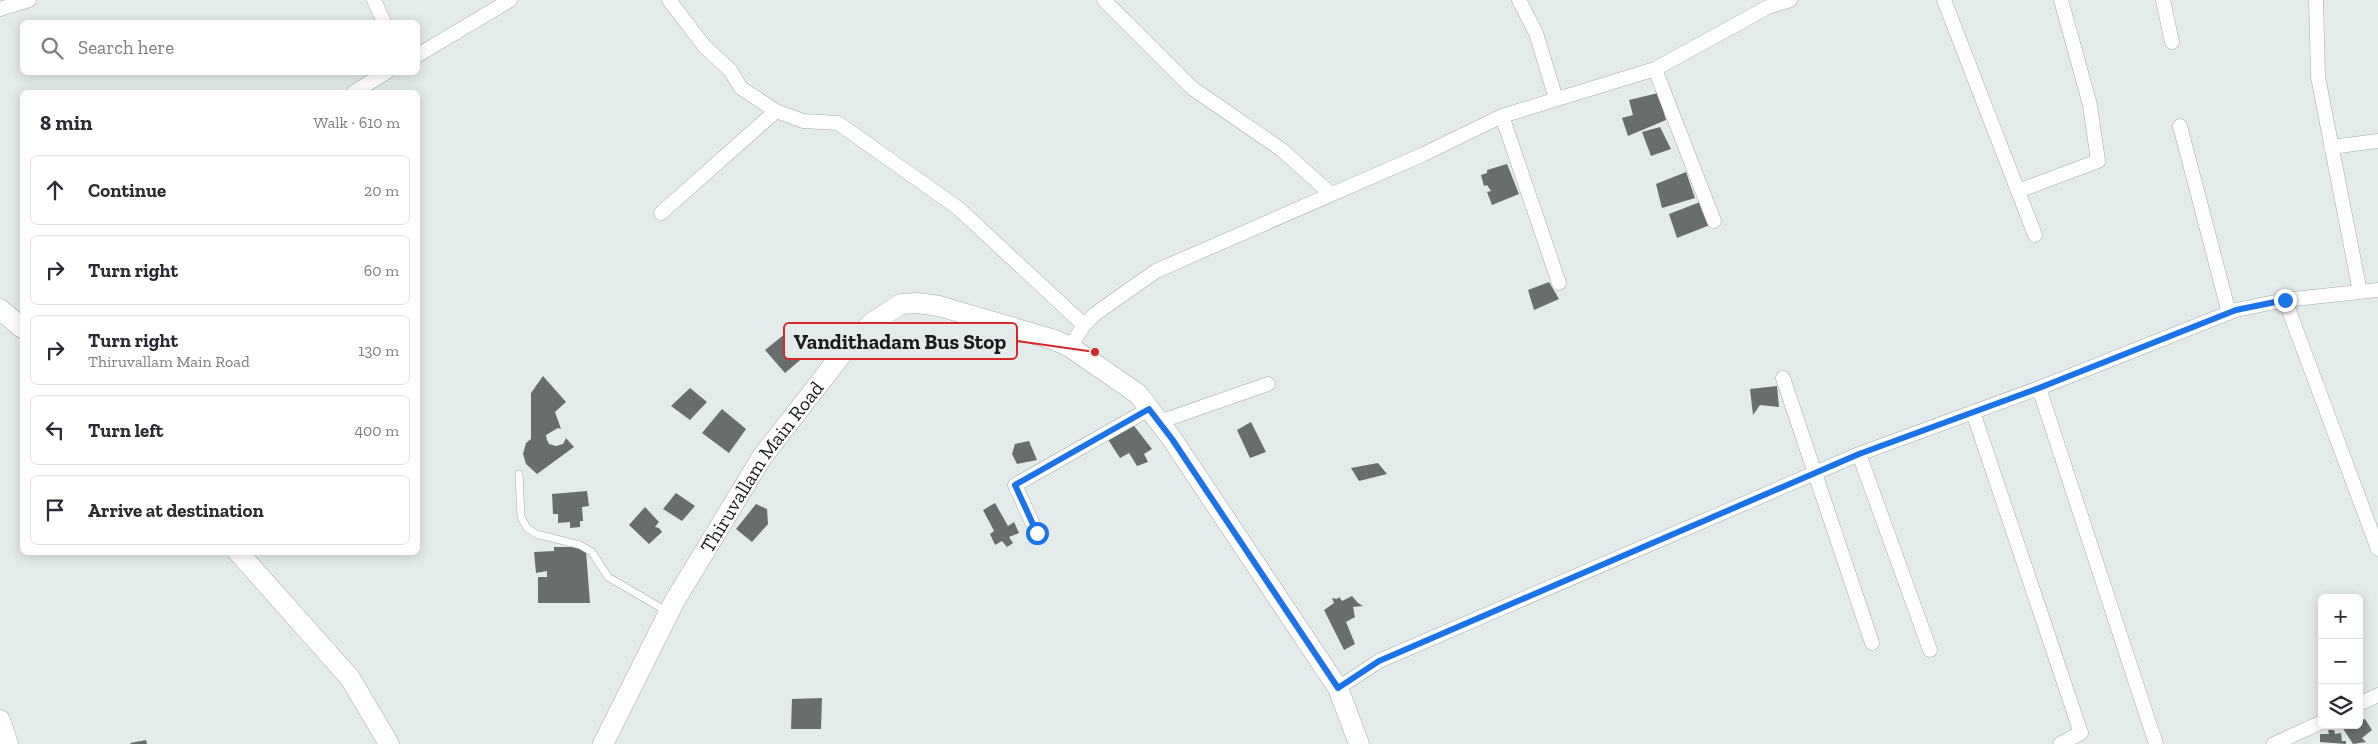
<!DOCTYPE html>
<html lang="en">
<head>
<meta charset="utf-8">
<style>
	:root { --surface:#fff; --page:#f7f7f7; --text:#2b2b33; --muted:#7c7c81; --line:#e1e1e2 }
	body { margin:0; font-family:"Zilla Slab",serif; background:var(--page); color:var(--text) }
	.controls { position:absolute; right:15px; bottom:15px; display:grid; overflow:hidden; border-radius:8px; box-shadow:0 2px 12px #0003 }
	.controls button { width:45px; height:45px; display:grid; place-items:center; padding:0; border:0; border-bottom:1px solid var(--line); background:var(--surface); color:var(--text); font:25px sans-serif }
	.stop { position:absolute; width:15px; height:15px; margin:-11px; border:4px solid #1a73e8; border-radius:50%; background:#fff }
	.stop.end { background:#1a73e8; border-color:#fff; box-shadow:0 1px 5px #0008 }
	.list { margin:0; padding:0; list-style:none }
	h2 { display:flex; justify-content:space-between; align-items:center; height:65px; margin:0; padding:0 20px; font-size:21px }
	h2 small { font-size:16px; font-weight:400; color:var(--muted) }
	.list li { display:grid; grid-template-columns:32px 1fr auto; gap:15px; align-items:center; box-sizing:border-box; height:70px; margin:0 10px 10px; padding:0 10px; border:1px solid var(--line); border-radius:8px }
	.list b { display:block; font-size:19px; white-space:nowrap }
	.list p { margin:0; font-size:16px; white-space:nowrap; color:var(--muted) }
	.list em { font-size:16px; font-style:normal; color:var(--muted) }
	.icon { flex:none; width:28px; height:28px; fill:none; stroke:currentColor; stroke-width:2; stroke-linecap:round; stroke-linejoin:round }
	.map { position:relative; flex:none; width:2378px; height:744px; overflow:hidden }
	.search { position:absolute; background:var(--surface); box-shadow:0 2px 12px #0003; left:20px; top:20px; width:400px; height:55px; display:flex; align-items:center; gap:12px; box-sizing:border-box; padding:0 18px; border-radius:8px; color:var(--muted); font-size:19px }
	.panel { position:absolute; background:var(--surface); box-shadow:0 2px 12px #0003; left:20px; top:90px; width:400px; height:465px; border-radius:8px }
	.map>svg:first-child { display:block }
	.building { fill:#676e6d }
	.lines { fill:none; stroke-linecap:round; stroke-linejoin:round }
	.lane-casing { stroke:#a3abaa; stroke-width:8 }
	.street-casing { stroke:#a3abaa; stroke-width:15 }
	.secondary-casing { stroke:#a3abaa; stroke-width:21 }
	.lane { stroke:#fff; stroke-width:7 }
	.street { stroke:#fff; stroke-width:14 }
	.secondary { stroke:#fff; stroke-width:20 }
	.route { stroke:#1a73e8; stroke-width:6 }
	.labels { text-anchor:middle; stroke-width:5; stroke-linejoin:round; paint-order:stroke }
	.street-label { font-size:20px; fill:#191c1c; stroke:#e4eceb }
	.leader { fill:none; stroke:#d62828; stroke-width:2 }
	.callout-dot { fill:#d62828; stroke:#e4eceb; stroke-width:2 }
	.callout { fill:#e4eceb; stroke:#d62828; stroke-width:2 }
	.callout-label { font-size:21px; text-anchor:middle; font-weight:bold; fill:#191c1c }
</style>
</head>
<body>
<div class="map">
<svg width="2378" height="744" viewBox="0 0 2378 744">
	<rect width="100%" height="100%" fill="#e4eceb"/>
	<!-- building -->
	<path class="building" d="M1658 93 1666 120 1628 136 1622 118 1633 115 1629 100Z
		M1660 127 1671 149 1651 156 1642 132Z
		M1507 164 1519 194 1492 205 1487 192 1491 191 1487 185 1484 186 1481 175 1487 173V170Z
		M1686 172 1695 198 1662 208 1656 184Z
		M1700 202 1710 225 1677 238 1669 214Z
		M1549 282 1559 299 1534 310 1528 290Z
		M791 329 812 350 785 373 765 350Z
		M543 376 566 402 555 412 561 429 558 428 546 435 547 440 549 444 556 446 563 444 566 438 574 447 537 474 526 464 523 454 526 443 531 439V393Z
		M1777 386 1779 407 1760 405 1753 415 1750 389Z
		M690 388 707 402 690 420 671 406Z
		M722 409 746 429 729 453 702 433Z
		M1131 422 1152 449 1144 454 1148 462 1137 466 1129 453 1120 458 1107 438Z
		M1251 422 1266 452 1250 458 1237 430Z
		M1029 441 1037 460 1017 464 1012 454 1015 444Z
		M1378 463 1387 474 1359 481 1351 468Z
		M587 491 589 506 582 507 583 521H580V527L570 528V522L558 523V514H553L552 494Z
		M676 493 695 506 682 521 663 509Z
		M995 503 1008 526 1014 522 1019 533 1009 537 1013 543 1007 547 1002 541 995 545 990 534 994 531 983 510Z
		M756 504 767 509 768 524 752 542 736 529Z
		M645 507 659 522 655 527 659 528 662 532 649 544 629 525Z
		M554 547H580L586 551 590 603H538V577H547V571L536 573 534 552 554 551Z
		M1352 596 1358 603 1363 606 1353 607 1355 617 1346 622 1355 644 1344 650 1324 610 1334 603 1332 598 1337 599 1339 597 1342 601Z
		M822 698 821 729H791L792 699Z
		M2365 719 2372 730 2362 738 2366 742 2353 744 2342 727 2359 725V721Z
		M2328 730H2334L2335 734 2341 733 2342 741H2346V744L2320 742V734H2329Z
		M146 740 147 744H131L130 743Z"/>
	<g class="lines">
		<!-- lane casing -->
		<g class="lane-casing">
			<path id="lane" d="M519 474 521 517 527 528 536 534 580 545 592 552 608 577 668 612"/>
		</g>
		<!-- street casing -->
		<g class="street-casing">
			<path id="street" d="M374 0 384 22
				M669 0 705 47 730 70 741 88 776 111 803 121 838 123 958 208 1084 325
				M1104 0 1192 88 1282 150 1331 194
				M1519 0 1536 33 1556 99
				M1944 0 2035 235
				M2163 0 2172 42
				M2316 0 2318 77 2360 292
				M0 9 29 0
				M418 55 510 0
				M1655 69 1714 221
				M354 92 387 72
				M1502 116 1559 283
				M2180 126 2229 313
				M2331 147 2378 141
				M2018 191 2098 161 2090 105 2061 0
				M661 213 776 111
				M2285 300 2378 549
				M1070 347 1084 325 1095 314 1156 271 1424 154 1502 116 1655 69 1768 7 1790 0
				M1783 378 1872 643
				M2039 388 2156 744
				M1973 412 2081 733 2060 744
				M1159 422 1268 384
				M1859 454 1930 650
				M1037 533 1015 485 1149 409
				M1338 688 1379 661 1859 454 2039 388 2236 310 2285 300 2378 290
				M2359 704 2378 695
				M2274 744 2322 722"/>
		</g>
		<!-- secondary casing -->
		<g class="secondary-casing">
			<g id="secondary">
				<path d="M0 309 22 328"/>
				<path d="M238 552 350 678 389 744"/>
				<path d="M0 720 8 744"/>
				<path id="s1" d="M603 744 674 602 762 457 849 345 873 322 901 304 917 303 939 306 1055 340 1070 347 1138 394 1172 439 1338 688 1359 744"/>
			</g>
		</g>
		<!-- lane -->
		<use href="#lane" class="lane"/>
		<!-- street -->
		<use href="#street" class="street"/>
		<!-- secondary -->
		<use href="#secondary" class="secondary"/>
	</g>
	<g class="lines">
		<!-- route -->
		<path class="route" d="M1037 533 1015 485 1149 409 1172 439 1338 688 1379 661 1859 454 2039 388 2236 310 2285 300"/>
	</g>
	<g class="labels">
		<!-- street labels -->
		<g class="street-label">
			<text dy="7" stroke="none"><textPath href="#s1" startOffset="320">Thiruvallam Main Road</textPath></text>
		</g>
	</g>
	<!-- callouts -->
	<path class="leader" d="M1095 352L1017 341"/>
	<circle class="callout-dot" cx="1095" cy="352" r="5"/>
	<rect class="callout" x="784" y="323" width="233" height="36" rx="5"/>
	<g class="callout-label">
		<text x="900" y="349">Vandithadam Bus Stop</text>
	</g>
</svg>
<div class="controls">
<button>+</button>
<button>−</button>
<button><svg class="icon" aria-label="layers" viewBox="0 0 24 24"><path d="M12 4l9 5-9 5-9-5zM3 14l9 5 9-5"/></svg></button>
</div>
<div class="stop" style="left:1037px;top:533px"></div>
<div class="stop end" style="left:2285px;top:300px"></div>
<div class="search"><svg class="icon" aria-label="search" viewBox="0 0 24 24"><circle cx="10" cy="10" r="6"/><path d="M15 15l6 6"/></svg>Search here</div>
<section class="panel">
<h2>8 min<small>Walk · 610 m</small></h2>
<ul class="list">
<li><svg class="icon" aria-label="ahead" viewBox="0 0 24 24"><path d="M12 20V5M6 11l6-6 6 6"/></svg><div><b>Continue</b></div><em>20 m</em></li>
<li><svg class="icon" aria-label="right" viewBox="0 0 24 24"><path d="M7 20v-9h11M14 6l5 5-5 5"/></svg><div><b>Turn right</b></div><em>60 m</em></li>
<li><svg class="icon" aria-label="right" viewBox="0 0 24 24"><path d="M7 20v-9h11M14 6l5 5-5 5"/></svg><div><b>Turn right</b><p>Thiruvallam Main Road</p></div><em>130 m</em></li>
<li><svg class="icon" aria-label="left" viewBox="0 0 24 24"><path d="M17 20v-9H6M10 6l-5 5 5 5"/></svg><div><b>Turn left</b></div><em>400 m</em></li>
<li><svg class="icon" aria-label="arrive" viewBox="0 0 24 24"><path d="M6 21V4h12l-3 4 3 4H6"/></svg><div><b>Arrive at destination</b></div></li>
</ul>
</section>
</div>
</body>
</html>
